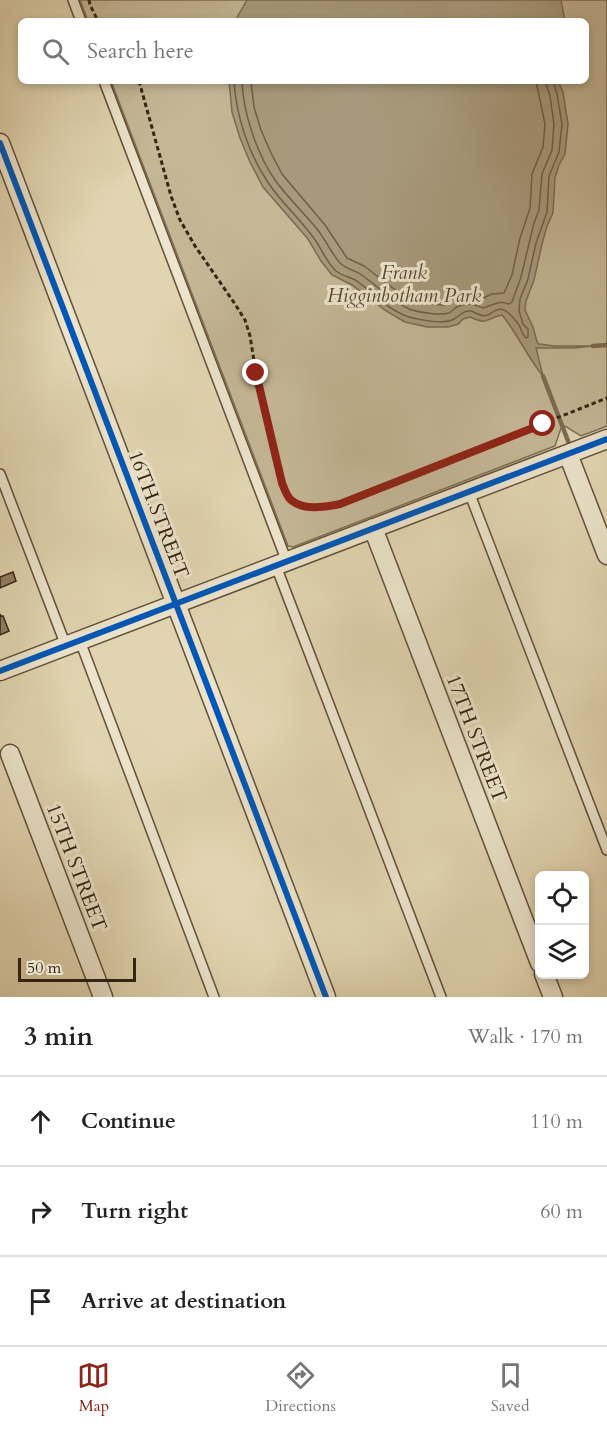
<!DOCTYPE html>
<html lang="en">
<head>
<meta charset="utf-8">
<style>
	:root { --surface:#fff; --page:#f6f6f6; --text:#222; --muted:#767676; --line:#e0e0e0; --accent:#8f2418 }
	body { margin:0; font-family:Cardo,serif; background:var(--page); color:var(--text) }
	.controls { position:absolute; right:18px; bottom:18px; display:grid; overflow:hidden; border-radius:9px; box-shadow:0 3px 9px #0003 }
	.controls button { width:54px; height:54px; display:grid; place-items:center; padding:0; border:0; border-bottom:2px solid var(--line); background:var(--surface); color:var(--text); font:30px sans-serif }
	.scale { position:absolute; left:18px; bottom:15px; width:118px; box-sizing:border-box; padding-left:6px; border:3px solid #362413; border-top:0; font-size:16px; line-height:21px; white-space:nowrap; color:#362413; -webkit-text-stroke:4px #ece4cc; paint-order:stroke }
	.stop { position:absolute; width:18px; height:18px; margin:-14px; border:4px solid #8f2418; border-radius:50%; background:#fff }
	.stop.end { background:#8f2418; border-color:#fff; box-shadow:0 2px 6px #0008 }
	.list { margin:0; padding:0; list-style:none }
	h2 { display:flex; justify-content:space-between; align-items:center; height:78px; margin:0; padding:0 24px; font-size:26px }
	h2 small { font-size:20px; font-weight:400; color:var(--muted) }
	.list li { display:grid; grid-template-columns:39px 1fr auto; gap:18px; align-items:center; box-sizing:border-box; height:90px; padding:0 24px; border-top:2px solid var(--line) }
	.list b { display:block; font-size:22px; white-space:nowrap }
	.list em { font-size:20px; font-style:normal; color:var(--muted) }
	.icon { flex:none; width:33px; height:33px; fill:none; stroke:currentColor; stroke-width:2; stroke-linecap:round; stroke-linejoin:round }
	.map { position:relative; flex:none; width:607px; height:997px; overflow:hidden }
	.search { position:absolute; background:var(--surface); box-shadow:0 3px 9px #0003; left:18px; right:18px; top:18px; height:66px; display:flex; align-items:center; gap:15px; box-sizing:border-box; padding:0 21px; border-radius:9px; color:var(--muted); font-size:22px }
	.sheet { height:348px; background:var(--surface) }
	nav { display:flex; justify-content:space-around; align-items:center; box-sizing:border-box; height:84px; border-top:2px solid var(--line); background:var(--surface); font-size:16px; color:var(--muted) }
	nav a { display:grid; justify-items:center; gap:3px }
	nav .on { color:var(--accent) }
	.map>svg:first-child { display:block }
	.green { fill:#c4b796; stroke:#7d6e54; stroke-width:1.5 }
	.water { fill:#a7997b; stroke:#7a6a51; stroke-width:1.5 }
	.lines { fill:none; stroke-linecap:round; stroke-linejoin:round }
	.shore { stroke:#6e5e47; stroke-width:1.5 }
	.stream { stroke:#7a6a51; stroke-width:4.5 }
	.building { fill:#8f8065; stroke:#362413; stroke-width:1.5 }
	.lane-casing { stroke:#61503a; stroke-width:12 }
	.street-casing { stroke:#61503a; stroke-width:21 }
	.path { stroke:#362413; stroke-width:3; stroke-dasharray:4.5 3; stroke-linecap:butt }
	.lane { stroke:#ece4cc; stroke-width:9 }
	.street { stroke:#ece4cc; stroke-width:18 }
	.cycleway-casing { stroke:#ece4cc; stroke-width:10 }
	.cycleway { stroke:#0057b8; stroke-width:6 }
	.route { stroke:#8f2418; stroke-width:8 }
	.labels { text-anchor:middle; stroke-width:6; stroke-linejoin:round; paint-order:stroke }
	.park-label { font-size:20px; font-style:italic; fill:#5a4934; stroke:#ece4cc }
	.street-label { font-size:20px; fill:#362413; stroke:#ece4cc }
</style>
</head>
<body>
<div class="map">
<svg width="607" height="997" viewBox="0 0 607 997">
	<rect width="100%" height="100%" fill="#e1d5b1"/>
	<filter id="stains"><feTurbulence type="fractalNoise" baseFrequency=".00333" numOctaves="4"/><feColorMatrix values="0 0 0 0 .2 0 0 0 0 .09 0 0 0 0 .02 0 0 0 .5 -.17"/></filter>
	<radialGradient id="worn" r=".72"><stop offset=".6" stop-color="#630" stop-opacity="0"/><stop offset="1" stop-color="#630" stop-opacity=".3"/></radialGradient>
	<!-- green -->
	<path class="green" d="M80 0H607V426L581 436 565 426 561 428 555 446 293 547 288 546 111 81H586V21H88Z"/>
	<!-- water -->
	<path class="water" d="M247 0H561L565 21H235Z
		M229 81H558L563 92 568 124 565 154 559 165 555 178 553 213 547 226 542 244 534 280 526 301 525 310 533 327 537 342 539 344 555 346H593L574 348H536L543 376C527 357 518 334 502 315 486 318 489 326 470 317L463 319 458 324 448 327H427L405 322 386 311 352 285 332 275 321 261 308 239 263 187 250 162 240 138 232 112Z"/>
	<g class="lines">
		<!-- shore -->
		<path class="shore" d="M234 81C236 116 249 155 269 184 282 203 299 218 313 237 321 247 326 262 336 271 342 276 350 277 357 281 373 293 389 311 409 317 420 320 444 325 454 319 460 316 463 310 470 311 477 312 480 318 488 315 493 313 497 307 504 310 509 312 518 323 520 327 522 331 522 334 526 338L528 337V329L523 324 519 311 520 299 528 279 536 243 547 212 549 176 559 152 562 124 557 94 553 81
			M242 81C243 113 257 154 275 180 288 198 304 213 317 229 326 240 331 253 340 263 346 269 354 270 360 274 377 285 390 300 409 309 417 312 441 316 449 313 451 312 455 308 457 307 466 302 474 304 483 308 493 305 498 300 509 304L512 302 521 277 534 223 539 210 542 174 552 150 554 124 550 96 545 81
			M251 81 254 107 261 130 271 153 282 174 325 225 347 258 364 266 398 292 414 301 429 304 444 305 454 298 464 295H473L483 298 492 294 504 293 512 275 520 238 530 208 532 174 543 147 545 124 536 81"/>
		<!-- stream -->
		<path class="stream" d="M593 346 607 345
			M543 376 558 415
			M560 420 568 441"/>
	</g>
	<!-- building -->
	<path class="building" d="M13 572 16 581 0 588V577Z
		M0 614 1 616H3L9 631 0 635Z"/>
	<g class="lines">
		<!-- lane casing -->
		<g class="lane-casing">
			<path id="lane" d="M73 0 81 21
				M104 81 287 562
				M0 474 66 646
				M469 492 607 850
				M276 566 441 997
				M80 641 214 997"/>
		</g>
		<!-- street casing -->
		<g class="street-casing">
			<path id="street" d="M0 143 326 997
				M568 454 607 555
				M373 528 540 963
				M0 671 607 439
				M10 754 103 997
				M544 974 553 997"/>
		</g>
		<!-- path -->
		<path class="path" d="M89 0 90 5 98 21
			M139 81 171 196 180 220 195 246 235 304 245 320 250 336 256 373 282 483C284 488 287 497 291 500 304 511 325 507 340 504L607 398"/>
		<!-- lane -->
		<use href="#lane" class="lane"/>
		<!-- street -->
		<use href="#street" class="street"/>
		<!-- cycleway casing -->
		<g class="cycleway-casing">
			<path id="cycleway" d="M0 143 326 997
				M0 671 607 439"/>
		</g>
		<!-- cycleway -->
		<use href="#cycleway" class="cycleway"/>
	</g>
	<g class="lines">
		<!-- route -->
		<path class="route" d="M256 373 282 483C284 488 287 497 291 500 304 511 325 507 340 504L543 424"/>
	</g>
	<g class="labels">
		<!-- park labels -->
		<g class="park-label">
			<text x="404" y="279">Frank<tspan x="404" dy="23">Higginbotham Park</tspan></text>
		</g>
		<!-- street labels -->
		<g class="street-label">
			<text transform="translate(159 514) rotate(69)" y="7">16TH STREET</text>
			<text transform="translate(477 738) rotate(69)" y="7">17TH STREET</text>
			<text transform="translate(77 867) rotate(69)" y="7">15TH STREET</text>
		</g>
	</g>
	<rect width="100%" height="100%" filter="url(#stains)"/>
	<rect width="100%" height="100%" fill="url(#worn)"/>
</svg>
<div class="controls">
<button><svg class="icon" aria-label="locate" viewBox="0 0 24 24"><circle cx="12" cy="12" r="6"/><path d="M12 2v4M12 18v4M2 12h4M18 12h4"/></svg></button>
<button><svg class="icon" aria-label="layers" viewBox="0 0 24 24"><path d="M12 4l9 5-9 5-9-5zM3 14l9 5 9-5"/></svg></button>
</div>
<div class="scale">50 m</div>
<div class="stop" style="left:543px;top:424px"></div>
<div class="stop end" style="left:256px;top:373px"></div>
<div class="search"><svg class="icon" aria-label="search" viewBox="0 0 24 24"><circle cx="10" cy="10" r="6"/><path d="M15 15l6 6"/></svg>Search here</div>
</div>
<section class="sheet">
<h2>3 min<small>Walk · 170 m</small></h2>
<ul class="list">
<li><svg class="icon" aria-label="ahead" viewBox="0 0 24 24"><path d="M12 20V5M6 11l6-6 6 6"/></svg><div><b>Continue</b></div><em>110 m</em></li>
<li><svg class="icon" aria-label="right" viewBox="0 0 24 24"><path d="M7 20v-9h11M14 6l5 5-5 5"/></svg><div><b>Turn right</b></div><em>60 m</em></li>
<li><svg class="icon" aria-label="arrive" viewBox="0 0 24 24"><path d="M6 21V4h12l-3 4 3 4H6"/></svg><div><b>Arrive at destination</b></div></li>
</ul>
</section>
<nav>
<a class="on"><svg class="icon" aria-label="map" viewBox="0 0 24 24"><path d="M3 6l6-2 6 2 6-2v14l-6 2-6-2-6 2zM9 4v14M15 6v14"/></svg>Map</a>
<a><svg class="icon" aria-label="directions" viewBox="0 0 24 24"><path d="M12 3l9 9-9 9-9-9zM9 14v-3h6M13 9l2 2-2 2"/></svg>Directions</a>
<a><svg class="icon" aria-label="saved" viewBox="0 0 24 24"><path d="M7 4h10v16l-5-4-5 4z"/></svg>Saved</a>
</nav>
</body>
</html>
